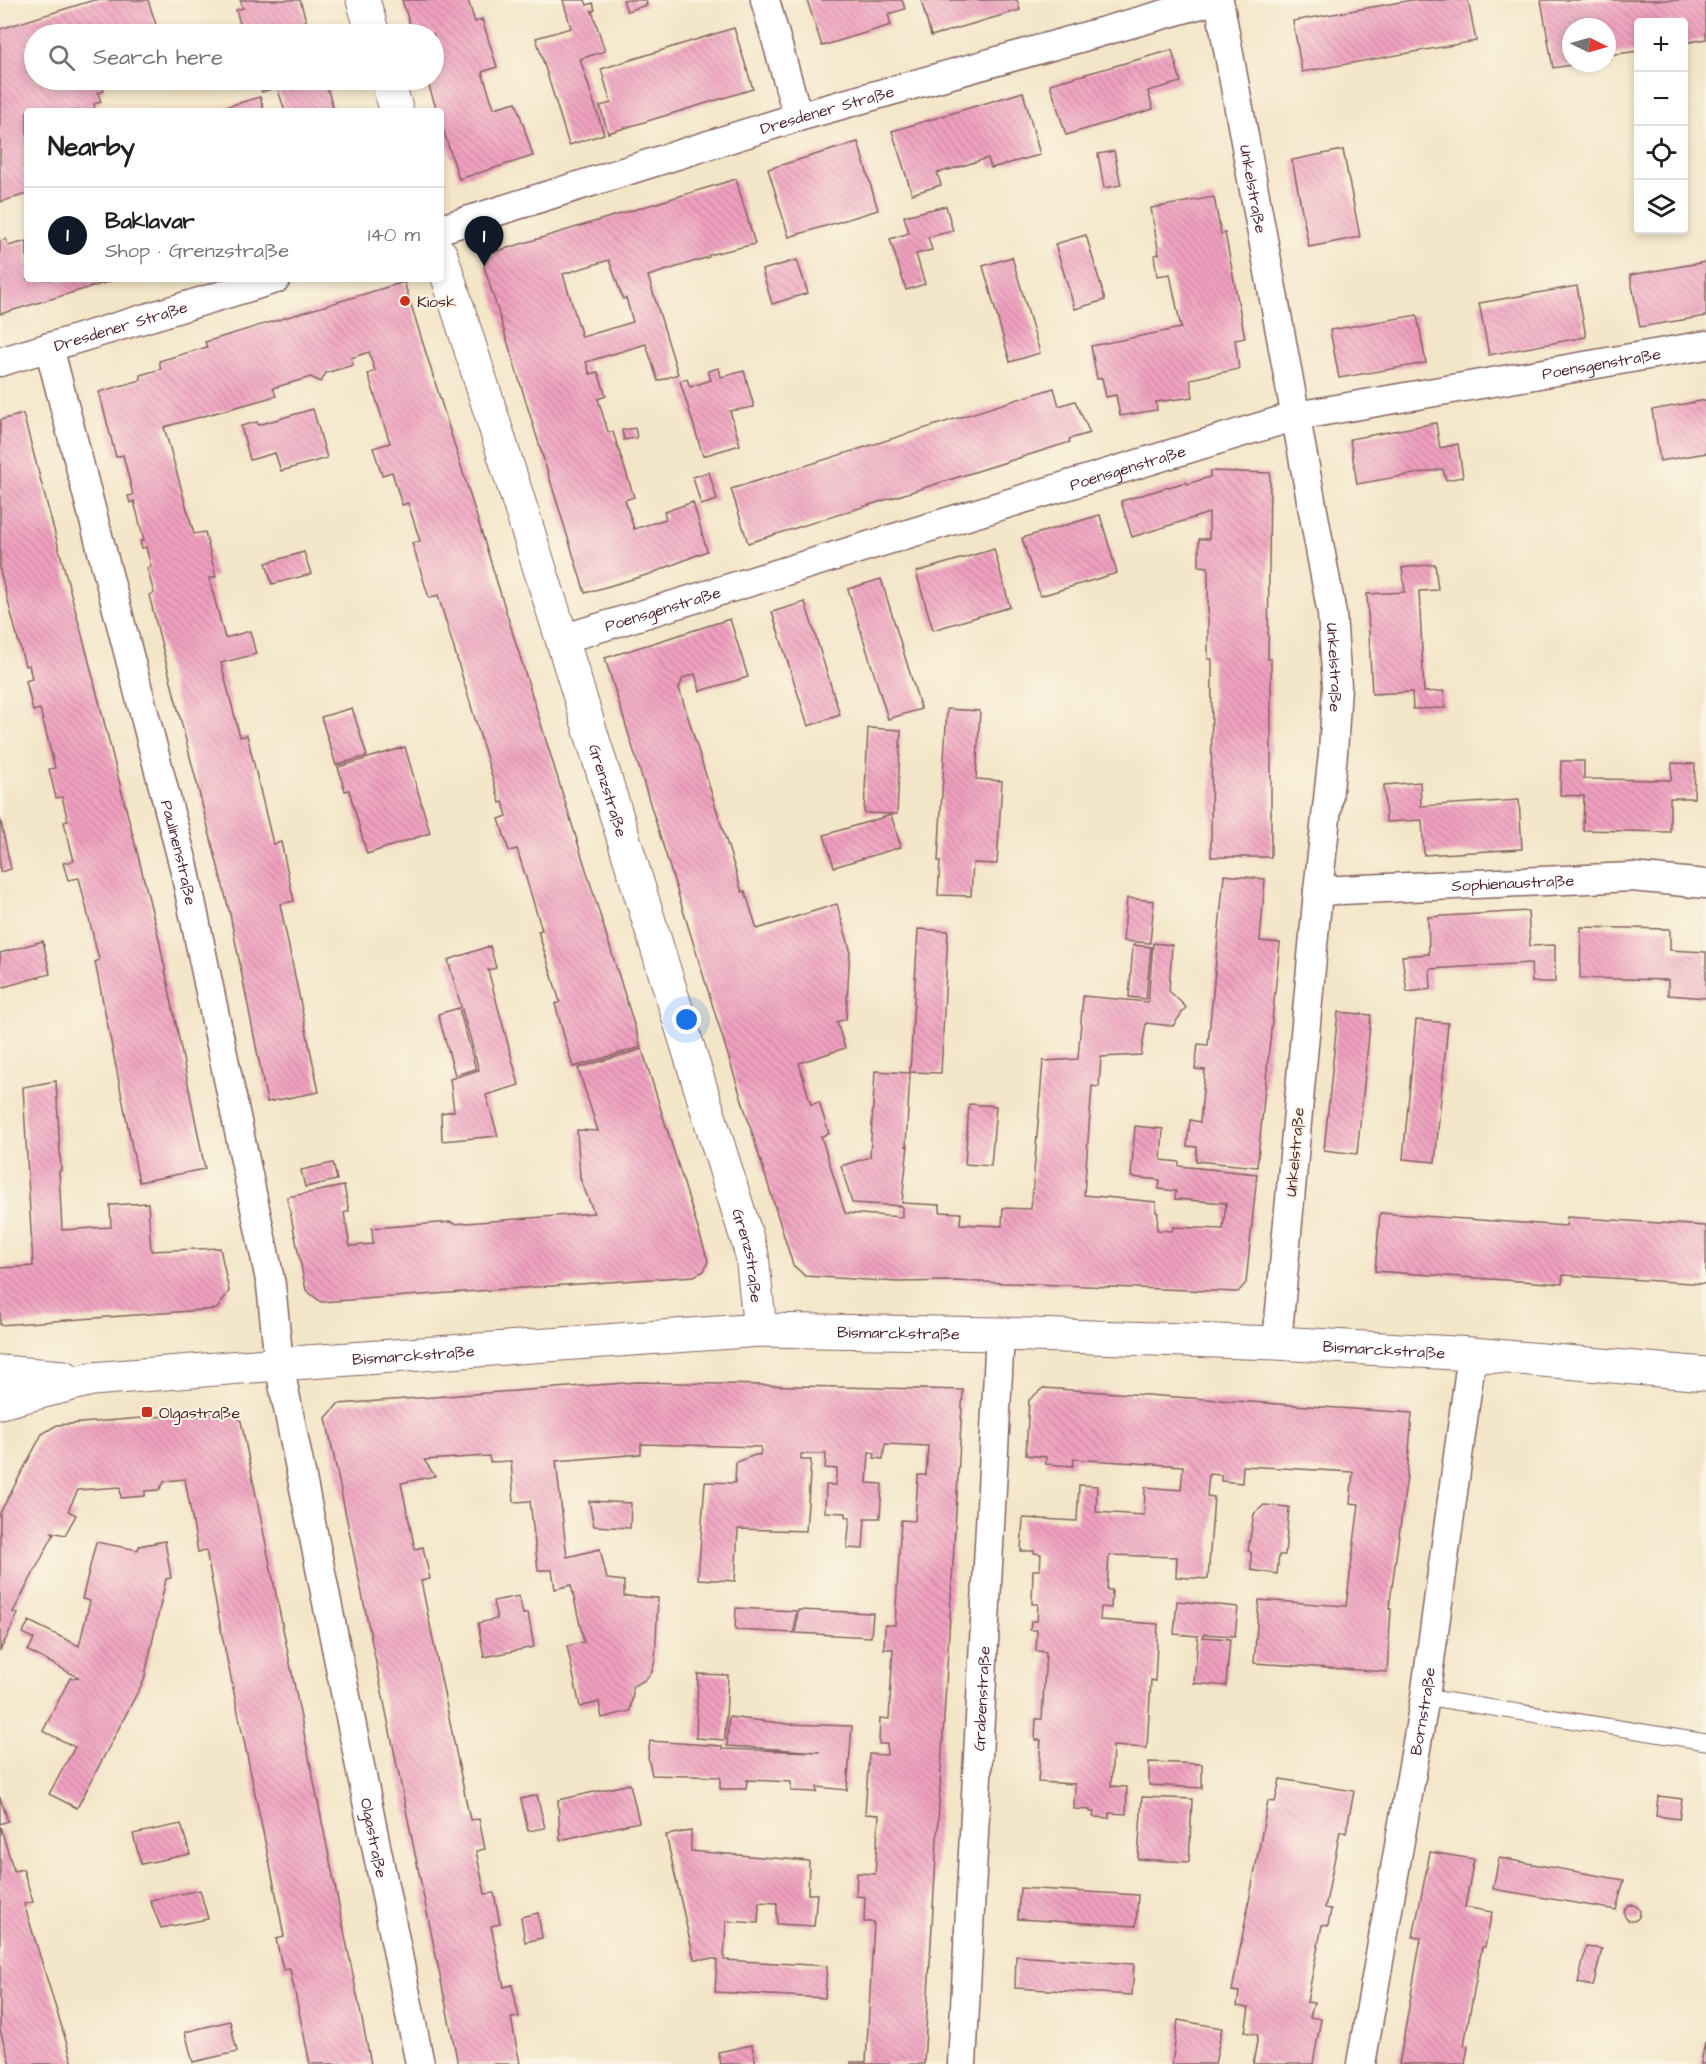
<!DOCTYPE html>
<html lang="en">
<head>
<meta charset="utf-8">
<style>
	:root { --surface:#fff; --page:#f2f2f2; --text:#202124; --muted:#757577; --line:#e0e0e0; --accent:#111827 }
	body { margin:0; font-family:"Architects Daughter",sans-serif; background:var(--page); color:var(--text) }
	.controls { position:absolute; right:18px; top:18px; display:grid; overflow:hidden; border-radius:6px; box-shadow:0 3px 9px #0003 }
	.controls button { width:54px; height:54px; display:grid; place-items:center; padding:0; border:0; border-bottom:2px solid var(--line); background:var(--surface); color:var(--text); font:30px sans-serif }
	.compass { position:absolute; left:1562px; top:18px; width:54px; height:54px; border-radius:50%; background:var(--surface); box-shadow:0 3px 9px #0003; rotate:95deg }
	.you { position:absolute; left:687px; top:1020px; width:21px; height:21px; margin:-15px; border:4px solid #fff; border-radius:50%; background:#1a73e8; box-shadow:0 0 0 9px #1a73e833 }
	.badge { display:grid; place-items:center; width:39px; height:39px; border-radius:50%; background:var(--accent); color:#fff; font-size:20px; font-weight:700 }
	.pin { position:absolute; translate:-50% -50px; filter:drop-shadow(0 2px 3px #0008) }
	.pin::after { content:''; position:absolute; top:32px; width:21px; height:18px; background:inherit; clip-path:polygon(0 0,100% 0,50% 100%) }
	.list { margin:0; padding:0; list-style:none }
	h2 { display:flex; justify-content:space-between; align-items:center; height:78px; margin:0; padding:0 24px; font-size:26px }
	h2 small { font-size:20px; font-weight:400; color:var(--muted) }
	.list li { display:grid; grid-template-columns:39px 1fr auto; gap:18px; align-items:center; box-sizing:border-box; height:96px; padding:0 24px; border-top:2px solid var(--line) }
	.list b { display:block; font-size:22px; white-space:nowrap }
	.list p { margin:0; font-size:20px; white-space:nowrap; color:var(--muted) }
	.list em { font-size:20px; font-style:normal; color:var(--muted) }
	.icon { flex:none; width:33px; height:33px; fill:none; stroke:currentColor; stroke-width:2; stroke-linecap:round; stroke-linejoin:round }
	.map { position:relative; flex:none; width:1706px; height:2064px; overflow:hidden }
	.search { position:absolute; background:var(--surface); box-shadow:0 3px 9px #0003; left:24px; top:24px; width:420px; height:66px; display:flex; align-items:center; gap:15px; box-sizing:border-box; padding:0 21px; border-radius:33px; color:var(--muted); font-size:22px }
	.panel { position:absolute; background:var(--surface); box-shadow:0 3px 9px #0003; left:24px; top:108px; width:420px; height:174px; border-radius:6px }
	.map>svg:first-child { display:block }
	.building { fill:url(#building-back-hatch); fill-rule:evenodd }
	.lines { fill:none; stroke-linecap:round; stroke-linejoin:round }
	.lane-casing { stroke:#856462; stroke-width:17 }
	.street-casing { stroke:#856462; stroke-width:31 }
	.secondary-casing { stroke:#856462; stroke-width:35 }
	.lane { stroke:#fff; stroke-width:15 }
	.street { stroke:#fff; stroke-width:28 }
	.secondary { stroke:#fff; stroke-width:33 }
	.poi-dot { fill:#c8321e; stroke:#fcf5e5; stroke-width:2 }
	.labels { text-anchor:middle; stroke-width:4.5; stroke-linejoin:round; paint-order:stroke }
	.street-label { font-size:16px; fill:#4a1f2b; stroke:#fcf5e5 }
	.poi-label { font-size:16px; fill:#4a1f2b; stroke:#fcf5e5; text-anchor:start }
</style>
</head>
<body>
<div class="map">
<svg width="1706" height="2064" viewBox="0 0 1706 2064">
	<defs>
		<pattern id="building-back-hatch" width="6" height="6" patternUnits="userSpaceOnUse" patternTransform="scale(1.5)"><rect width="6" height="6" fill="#f0a0bf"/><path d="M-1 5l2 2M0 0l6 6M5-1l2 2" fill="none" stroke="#c4829b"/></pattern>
	</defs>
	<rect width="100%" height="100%" fill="#fcf5e5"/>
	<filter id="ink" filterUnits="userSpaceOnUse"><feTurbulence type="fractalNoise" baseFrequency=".0167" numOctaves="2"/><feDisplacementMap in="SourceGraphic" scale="12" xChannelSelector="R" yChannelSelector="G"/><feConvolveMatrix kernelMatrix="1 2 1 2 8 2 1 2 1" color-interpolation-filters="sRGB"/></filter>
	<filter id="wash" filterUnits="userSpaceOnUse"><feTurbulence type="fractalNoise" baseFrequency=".008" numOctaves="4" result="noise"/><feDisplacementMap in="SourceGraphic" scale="24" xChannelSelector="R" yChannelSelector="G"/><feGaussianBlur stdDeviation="1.35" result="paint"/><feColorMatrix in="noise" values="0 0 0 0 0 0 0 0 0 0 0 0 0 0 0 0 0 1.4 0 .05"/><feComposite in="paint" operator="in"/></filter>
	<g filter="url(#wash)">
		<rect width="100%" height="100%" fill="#f3e5c8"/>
		<g id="blocks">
			<!-- building -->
			<path class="building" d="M94 0H148L159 34H34V80H100L104 91 98 93 101 102 94 104 96 111H27V194L0 202V29Z
				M240 0H300L310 34H243L236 10 243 8Z
				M402 0H468L475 22 482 19 497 67 482 72 494 108 516 102 533 156 459 179 441 123V111H437L427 80H434V34H413Z
				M563 0H585L587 5 593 3 595 10 592 11 605 51 580 59 604 134 569 145 536 38 571 28Z
				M623 0H646L647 5 627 11Z
				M807 0H902L905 9 888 14 891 25 822 46Z
				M921 0H1017L1020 10 931 36Z
				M1412 0H1468L1476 41 1302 72 1293 21Z
				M1541 0H1706V39L1684 43V22H1638V51L1610 55V58H1607V27H1571V63L1576 64 1553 68Z
				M734 28 753 89 608 133 600 106 611 103 601 69Z
				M1172 50 1181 82 1148 91 1153 109 1066 135 1050 84Z
				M258 80H325L334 111H285L277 87 262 92Z
				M1023 92 1040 155 991 168 988 158 952 169 937 173 941 185 912 194 892 131Z
				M260 97 264 111H215V110Z
				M858 142 878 210 789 237 768 169Z
				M1343 150 1360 237 1309 247 1292 160Z
				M1114 151 1121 185 1104 188 1098 154Z
				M736 179 755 244 708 255 709 257 648 276 678 374 658 381 646 344 586 362 590 374 598 372 606 396 598 399 608 432H613L634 497 625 500 634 529 666 519 664 512 693 502 707 551 650 574 585 593 484 266 491 253ZM609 260 623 299 626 298 633 322 582 337 563 274Z
				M1214 197 1221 234 1225 233 1245 338 1235 340 1239 369 1190 379 1193 397 1156 402 1157 410 1120 416 1116 395 1106 397 1102 378 1097 379 1091 346 1181 328 1170 274 1157 276 1154 255 1159 254 1151 208Z
				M946 206 953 231 928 237 932 250 916 254 925 284 906 290 890 239 909 233 904 216Z
				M1086 235 1105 300 1075 309 1055 244Z
				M6 239 8 246 27 241V279L115 280 0 314V241Z
				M1012 257 1040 353 1010 362 983 266Z
				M797 260 808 293 772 304 762 270Z
				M1706 262V316L1640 327 1630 275Z
				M404 282 641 1047 573 1067 555 1004 560 1002 538 931 542 930 517 849 509 851 499 819 507 816 503 802 500 803 438 595 429 598 412 543 420 541 408 503 402 505 392 472 382 475 373 448 390 443 368 374 375 371 369 352 351 358 353 365 326 373 321 382 311 377 304 379 273 388 276 396 164 427 194 534 205 532 216 577 209 578 225 638 250 631 256 654 221 663 240 737 247 735 273 844 281 842 294 901 280 904 319 1092 267 1102 230 914 149 595 154 593 147 568 151 567 146 547 142 548 140 541 144 540 134 501 130 503 128 496 133 495 123 455 116 457 99 392 141 380 140 375 161 369 159 361 207 347 205 342Z
				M1577 286 1586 337 1489 355 1479 303Z
				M1417 315 1426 363 1339 378 1330 330Z
				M719 368 721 377 744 371 754 407 730 411 740 445 703 456 680 381 687 379 690 387 711 380 708 371Z
				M1054 388 1059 406 1075 401 1090 433 1069 439 1070 442 748 543 731 489Z
				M1706 400V453L1660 461 1652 410Z
				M313 409 327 458 281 471 275 453 250 460 241 426 257 422 258 425Z
				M23 414 86 650 159 939 205 1169 139 1182 95 962 99 960 79 878 68 880 63 863 74 861 64 822 68 821 62 797 56 798 49 769 55 768 40 709 33 711 26 681 32 679 29 665 25 666 0 571V420Z
				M1436 423 1440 448 1458 444 1463 477 1446 480 1443 469 1357 484 1350 439Z
				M635 428 637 438 624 440 622 430Z
				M1210 471 1270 473 1268 659H1271V857H1211L1212 659H1208V567L1199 566V539H1209V513L1132 537 1121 501 1186 482 1187 484 1210 477Z
				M709 472 717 500 701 505 693 477Z
				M1100 515 1117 573 1040 596 1022 538Z
				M994 549 1010 607 933 630 916 572Z
				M304 552 311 574 272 584 266 563Z
				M1435 564 1438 590 1419 591 1424 692 1444 691 1445 708 1413 709 1412 692 1372 694 1367 594 1405 592 1402 568Z
				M881 579 921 709 888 719 848 589Z
				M805 602 840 715 808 726 772 612Z
				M730 619 748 677 700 691 695 674 683 678 679 688 742 892 745 891 757 929 837 904 850 949 846 1019 837 1022 845 1048 799 1063 811 1105 819 1102 829 1134 821 1136 845 1213 902 1217V1206L852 1203 841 1166 870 1157 875 1071 910 1073 906 1146 908 1145 902 1203 940 1205V1212L961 1213 960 1224 1002 1226 1003 1208 1031 1209 1043 1061 1078 1059 1083 996 1148 1002 1153 943 1172 945 1169 991 1186 1007 1173 1026 1146 1023 1141 1055 1101 1057 1099 1087 1092 1086 1084 1195 1156 1202V1212L1158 1213 1157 1230 1172 1231 1173 1227 1223 1229 1226 1203 1175 1199 1176 1191 1159 1189 1160 1180 1131 1177 1135 1126 1163 1129 1161 1160 1179 1162V1166L1257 1174 1246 1283 1238 1292 955 1281 898 1282 805 1276 793 1265 605 658Z
				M352 708 367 756 336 765 321 717Z
				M947 709 980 711 976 779 1002 781 997 864 973 863 971 896 938 895 940 861H938Z
				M868 728 901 730 897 814 864 813Z
				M405 747 430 833 367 854 349 790 345 791 338 767Z
				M1561 761H1584V779L1671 780 1672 763 1695 764 1694 798H1670V832L1583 830 1584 796 1560 795Z
				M1420 782 1421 806 1519 800 1522 849 1424 855 1422 820 1386 822 1384 785Z
				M891 815 901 847 834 867 824 835Z
				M0 818 11 869 0 872Z
				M1224 875 1265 879 1260 941 1280 943 1257 1167 1196 1161 1197 1147 1187 1146 1190 1120 1200 1122 1205 1070 1195 1069 1198 1044 1208 1045Z
				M1127 898 1154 901 1150 943 1123 941Z
				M1528 911 1530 946 1555 945V982H1532L1531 963 1430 969 1431 989 1407 992 1402 956 1429 954 1428 917Z
				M1581 927 1670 929V950L1706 952V998L1668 995V980L1580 978Z
				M918 929 948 931 941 1073 910 1072Z
				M43 941 50 974 0 988V953Z
				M1133 945 1151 947 1146 999 1129 997Z
				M490 946 496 968 488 970 519 1085 486 1095 498 1136 442 1141 441 1113 454 1111 450 1079 479 1070 448 960Z
				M459 1008 476 1069 455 1075 438 1014Z
				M1338 1012 1371 1015 1357 1154 1324 1150Z
				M1416 1020 1448 1023 1435 1162 1403 1159Z
				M642 1049 708 1261 704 1271 694 1276 321 1302 306 1290 287 1197 344 1186 349 1211 344 1213 350 1246 373 1244 372 1228 452 1222 453 1224 594 1213 580 1178 577 1130 598 1131 578 1068Z
				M56 1081 61 1170 59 1171 62 1230 111 1227 110 1205 148 1203 151 1251 220 1248 229 1291 217 1309 0 1325V1268L33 1266 23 1087Z
				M969 1104 996 1106 991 1166 965 1164Z
				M333 1163 337 1180 305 1187 301 1170Z
				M1380 1213 1566 1226 1567 1217 1706 1226V1284L1563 1275 1562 1284 1375 1271Z
				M637 1382 963 1390 924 2064H851V2062H866L874 1922H864L865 1897 856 1896 857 1873 875 1874 879 1815 865 1814 869 1754 887 1755V1744H879L880 1718 889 1719 893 1649H884L885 1625H895L901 1520 915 1521 918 1475H926L928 1446 885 1444 883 1459 874 1458 875 1453 869 1452 867 1483 882 1484 880 1518H865L863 1549 847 1548 850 1517H846V1513L825 1512 826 1485H835L837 1469 825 1468 826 1454H801V1460H811L806 1531 738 1529 735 1581 698 1579 705 1482 735 1483 736 1462 755 1455H760L761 1447 641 1444V1454L556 1461 567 1557 600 1549 607 1579 624 1581V1596L658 1598 655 1660 652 1672 645 1680 632 1687 633 1694 630 1711 602 1718 599 1702 580 1707 567 1646 584 1642 571 1585 555 1589 552 1570H538L530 1501 514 1502 511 1461 490 1462 489 1456 424 1460 435 1476 401 1483 415 1549 423 1547 430 1579 421 1581 470 1820 479 1819 485 1849 476 1851 485 1894 494 1893 500 1924 491 1926 504 1987 512 1985 519 2017 511 2018 520 2064H458L326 1418 338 1404Z
				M1043 1388 1412 1413 1407 1476 1389 1609H1391L1387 1672 1254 1663 1259 1600 1346 1606 1359 1504 1350 1503 1353 1472 1243 1466 1242 1483 1221 1481V1475L1209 1474 1207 1496 1214 1497 1208 1579 1176 1577 1177 1557 1109 1555 1107 1590H1112L1111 1608 1101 1607 1100 1620 1158 1624 1155 1681 1151 1680 1147 1748 1113 1746 1111 1786 1127 1787 1126 1814 1109 1813V1818L1093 1817 1094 1812H1090V1810L1074 1809 1075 1784 1038 1782 1041 1740H1035L1036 1719H1042L1046 1652 1036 1651 1037 1630H1030L1031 1621H1037L1038 1604H1032L1033 1570H1040L1041 1554 1034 1553V1551H1021L1023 1518 1077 1521 1079 1485 1097 1486 1096 1512 1144 1515 1145 1487 1181 1490 1183 1466 1074 1459 1073 1466 1046 1464V1457L1026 1455 1029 1400Z
				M226 1411 241 1421 371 2064H310L290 1969 283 1970 276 1939 284 1937 278 1904 222 1635 206 1550 198 1552 185 1479 165 1481 159 1490 145 1491V1496L121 1498 120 1487 78 1490 68 1511 76 1515 65 1535 52 1532 54 1534 13 1612 18 1614 0 1651V1513L42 1434 57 1425Z
				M589 1501 631 1503 630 1528 594 1526Z
				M1264 1505 1289 1507 1285 1555H1279L1277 1574 1251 1570V1552L1248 1551 1254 1514Z
				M165 1541 171 1578 166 1579 144 1680 77 1808 49 1794 75 1747 43 1731 70 1678 78 1677 28 1651 34 1639 23 1633 29 1621 79 1646 90 1601 82 1599 96 1542 138 1550 139 1546Z
				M519 1596 523 1614 528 1613 534 1647 484 1657 478 1623 497 1619 493 1601Z
				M1177 1601 1238 1607 1235 1636 1204 1634 1203 1637 1230 1639 1226 1686 1194 1683 1198 1636 1174 1634Z
				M736 1608 796 1611 794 1633 735 1630Z
				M798 1610 873 1613 871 1637 796 1633Z
				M698 1674 728 1675 725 1740 696 1738Z
				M729 1717 788 1724 852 1726 847 1790 817 1787V1792L791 1791V1782L747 1780 746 1789H720V1777L652 1775 648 1757 650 1741 722 1746V1749L820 1752 727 1746Z
				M1149 1762 1202 1764V1788L1149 1785Z
				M1280 1779 1354 1791 1346 1833 1340 1831 1325 1908 1331 1909 1328 1926 1322 1925 1307 2002 1314 2003 1310 2017 1321 2019 1313 2064H1253L1258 2035 1245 2032 1249 2008 1237 2006 1239 1992 1232 1991 1268 1801 1275 1802Z
				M630 1784 639 1822 560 1840 558 1800Z
				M537 1795 545 1828 528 1831 521 1799Z
				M1658 1796 1682 1799 1679 1819 1656 1816Z
				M0 1797 8 1821 0 1824Z
				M1142 1797 1192 1799 1189 1862 1138 1859Z
				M181 1824 190 1854 141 1864 133 1834Z
				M0 1826 14 1871 23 1869 33 1902 24 1904 73 2064H10L0 2030Z
				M691 1831V1851L809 1861 808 1894H817L814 1926 777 1924V1903L759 1902 758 1923 726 1921 724 1960 827 1966 825 1998 715 1992 717 1959H694L666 1835Z
				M1430 1852 1474 1859 1465 1907 1492 1912 1485 1947H1482L1464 2045 1468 2046 1465 2064H1399L1421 1938 1413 1937Z
				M1499 1858 1624 1880 1616 1910 1493 1889Z
				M1020 1888 1138 1895 1136 1926 1018 1919Z
				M200 1890 208 1919 161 1928 150 1900Z
				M1624 1913a8 8 0 1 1 16 0a8 8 0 1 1-16 0Z
				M538 1913 542 1938 525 1942 521 1917Z
				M1586 1947 1602 1949 1593 1986 1578 1983Z
				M1016 1956 1134 1964 1132 1995 1015 1988Z
				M1178 2020 1222 2028 1215 2064H1172Z
				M230 2021 237 2052 193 2062 185 2032Z
				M1705 2042 1706 2064H1701Z
				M752 2045 756 2064H721L718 2052Z"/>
		</g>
	</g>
	<g filter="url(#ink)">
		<use href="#blocks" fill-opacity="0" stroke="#856462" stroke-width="1.5"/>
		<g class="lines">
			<!-- lane casing -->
			<g class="lane-casing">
				<path id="lane" d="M1425 1697 1706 1742"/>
			</g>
			<!-- street casing -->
			<g class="street-casing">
				<g id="street">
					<path d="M765 0 798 117"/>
					<path id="s1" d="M1219 0 1332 614 1337 686 1333 753 1318 891 1277 1343"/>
					<path id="s2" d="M441 229 798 117 1215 0"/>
					<path id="s3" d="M49 347 184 867 271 1285 279 1364 420 2064"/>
					<path id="s4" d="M0 362 276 279"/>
					<path id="s5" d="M562 639 1296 416 1706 345"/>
					<path id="s6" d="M1318 891 1632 877 1706 884"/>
					<path id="s7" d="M962 2064 1000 1334"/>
					<path id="s8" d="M1361 2064 1425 1697 1472 1354"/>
				</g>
			</g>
			<!-- secondary casing -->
			<g class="secondary-casing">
				<g id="secondary">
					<path d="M363 0 373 34"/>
					<path d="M387 80 397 111"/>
					<path id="s9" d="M441 255 562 639 752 1255 760 1330"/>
					<path d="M0 1372 64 1377"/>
					<path id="s10" d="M0 1402 92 1379 279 1364 760 1330 1000 1334 1277 1343 1472 1354 1706 1374"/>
				</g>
			</g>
			<!-- lane -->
			<use href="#lane" class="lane"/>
			<!-- street -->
			<use href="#street" class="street"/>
			<!-- secondary -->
			<use href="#secondary" class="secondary"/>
		</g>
	</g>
	<!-- markers -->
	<g class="poi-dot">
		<circle cx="405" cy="301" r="6"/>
		<rect x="141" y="1406" width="12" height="12" rx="3"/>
	</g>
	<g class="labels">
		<!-- street labels -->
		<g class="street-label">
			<text dy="6" stroke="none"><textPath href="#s2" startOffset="404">Dresdener Straße</textPath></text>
			<text dy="6" stroke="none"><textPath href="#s1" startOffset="192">Unkelstraße</textPath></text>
			<text dy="6" stroke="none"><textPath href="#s4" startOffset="126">Dresdener Straße</textPath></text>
			<text dy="6" stroke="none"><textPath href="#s5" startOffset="1077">Poensgenstraße</textPath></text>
			<text dy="6" stroke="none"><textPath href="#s5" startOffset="591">Poensgenstraße</textPath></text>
			<text dy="6" stroke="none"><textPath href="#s5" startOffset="105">Poensgenstraße</textPath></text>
			<text dy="6" stroke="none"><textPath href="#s1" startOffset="678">Unkelstraße</textPath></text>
			<text dy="6" stroke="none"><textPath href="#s9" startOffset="561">Grenzstraße</textPath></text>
			<text dy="6" stroke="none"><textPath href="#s3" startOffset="522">Paulinenstraße</textPath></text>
			<text dy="6" stroke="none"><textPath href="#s6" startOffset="195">Sophienaustraße</textPath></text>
			<text transform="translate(1294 1152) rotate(-85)" y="6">Unkelstraße</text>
			<text dy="6" stroke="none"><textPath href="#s9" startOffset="1047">Grenzstraße</textPath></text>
			<text dy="6" stroke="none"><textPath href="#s10" startOffset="903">Bismarckstraße</textPath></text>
			<text dy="6" stroke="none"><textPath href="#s10" startOffset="1389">Bismarckstraße</textPath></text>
			<text dy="6" stroke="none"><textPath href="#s10" startOffset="417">Bismarckstraße</textPath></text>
			<text dy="6" stroke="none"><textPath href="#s7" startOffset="366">Grabenstraße</textPath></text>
			<text dy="6" stroke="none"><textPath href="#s8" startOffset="358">Bornstraße</textPath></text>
			<text dy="6" stroke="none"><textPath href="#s3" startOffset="1527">Olgastraße</textPath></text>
		</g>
		<!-- poi labels -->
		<g class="poi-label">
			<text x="417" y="307">Kiosk</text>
			<text x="159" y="1418">Olgastraße</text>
		</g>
	</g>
</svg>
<div class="controls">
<button>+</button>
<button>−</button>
<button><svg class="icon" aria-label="locate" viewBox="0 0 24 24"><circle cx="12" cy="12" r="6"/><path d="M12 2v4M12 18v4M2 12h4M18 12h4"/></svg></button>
<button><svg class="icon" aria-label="layers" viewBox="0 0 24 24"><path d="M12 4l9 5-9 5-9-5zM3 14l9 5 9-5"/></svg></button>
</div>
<svg class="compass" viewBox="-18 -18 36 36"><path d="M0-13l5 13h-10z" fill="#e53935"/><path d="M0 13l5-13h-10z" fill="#757577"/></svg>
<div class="you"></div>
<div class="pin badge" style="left:484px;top:266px">1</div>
<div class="search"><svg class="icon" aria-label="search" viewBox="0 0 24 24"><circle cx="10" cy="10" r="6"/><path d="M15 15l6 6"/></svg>Search here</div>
<section class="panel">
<h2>Nearby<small></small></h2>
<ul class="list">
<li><span class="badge">1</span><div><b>Baklavar</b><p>Shop · Grenzstraße</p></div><em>140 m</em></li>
</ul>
</section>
</div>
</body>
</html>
